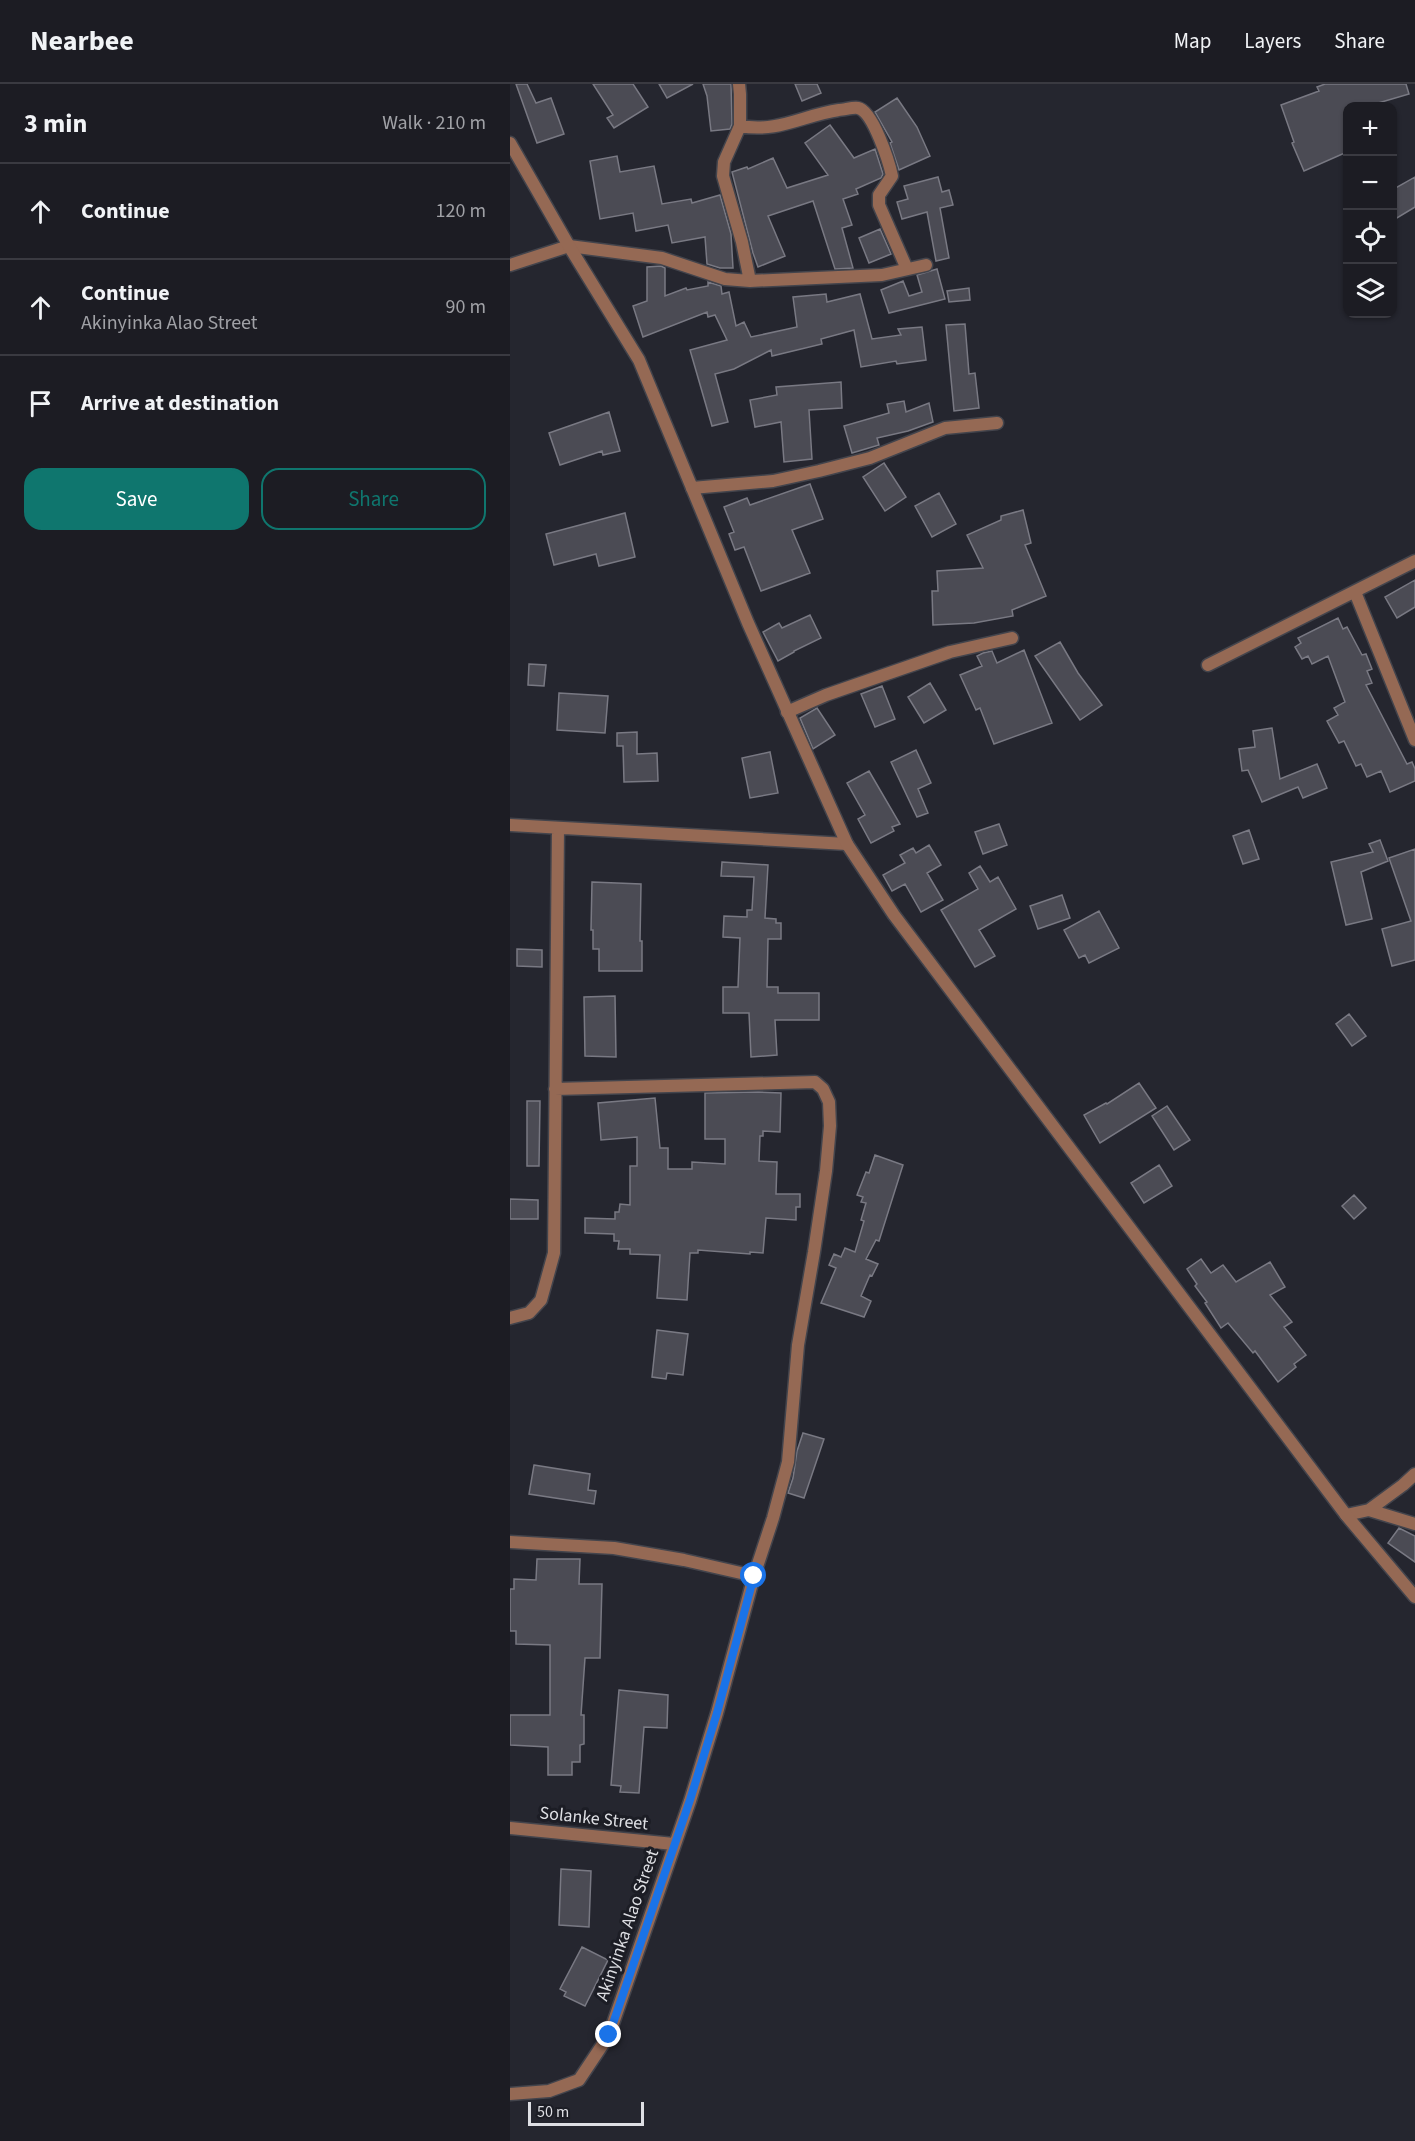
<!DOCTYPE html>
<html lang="en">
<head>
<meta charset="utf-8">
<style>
	:root { --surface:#1c1c23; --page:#292930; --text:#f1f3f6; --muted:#a0a1a6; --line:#3a3a41; --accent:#0f766e }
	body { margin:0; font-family:"Source Sans 3",sans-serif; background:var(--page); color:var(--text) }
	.controls { position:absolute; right:18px; top:18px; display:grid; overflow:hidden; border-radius:12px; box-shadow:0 2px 4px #0004 }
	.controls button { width:54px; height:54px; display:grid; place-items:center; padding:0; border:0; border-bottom:2px solid var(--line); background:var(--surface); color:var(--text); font:30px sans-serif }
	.scale { position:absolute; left:18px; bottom:15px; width:116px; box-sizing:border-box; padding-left:6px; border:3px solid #dedfe4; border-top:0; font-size:16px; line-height:21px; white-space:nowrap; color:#dedfe4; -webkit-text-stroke:4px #1c1d25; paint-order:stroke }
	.stop { position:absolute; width:18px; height:18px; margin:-14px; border:4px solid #1a73e8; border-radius:50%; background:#fff }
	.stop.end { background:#1a73e8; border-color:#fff; box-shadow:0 2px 6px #0008 }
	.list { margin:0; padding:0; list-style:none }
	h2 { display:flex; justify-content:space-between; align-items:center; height:78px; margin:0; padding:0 24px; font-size:26px }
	h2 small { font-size:20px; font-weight:400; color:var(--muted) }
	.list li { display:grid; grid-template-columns:39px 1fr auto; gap:18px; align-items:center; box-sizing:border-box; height:96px; padding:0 24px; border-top:2px solid var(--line) }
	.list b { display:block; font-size:22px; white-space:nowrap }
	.list p { margin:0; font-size:20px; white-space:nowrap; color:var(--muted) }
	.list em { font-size:20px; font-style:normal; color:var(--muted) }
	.actions { display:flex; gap:12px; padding:18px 24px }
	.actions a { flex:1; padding:14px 0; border:2px solid var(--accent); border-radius:18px; text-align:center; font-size:21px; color:var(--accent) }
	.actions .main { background:var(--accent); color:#fff }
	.icon { flex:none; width:33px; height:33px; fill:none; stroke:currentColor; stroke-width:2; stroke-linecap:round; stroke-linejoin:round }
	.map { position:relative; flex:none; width:905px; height:2057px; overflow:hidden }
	header { display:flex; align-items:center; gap:36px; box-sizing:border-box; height:84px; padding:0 30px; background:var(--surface); border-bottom:2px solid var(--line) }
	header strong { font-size:28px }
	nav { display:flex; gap:33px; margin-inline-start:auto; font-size:21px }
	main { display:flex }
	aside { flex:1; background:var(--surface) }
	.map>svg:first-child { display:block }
	.building { fill:#4b4b54; stroke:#797983; stroke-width:1.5 }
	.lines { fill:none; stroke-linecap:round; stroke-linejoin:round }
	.minor-casing { stroke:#43444c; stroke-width:15 }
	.tertiary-casing { stroke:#43444c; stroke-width:15 }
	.minor { stroke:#956954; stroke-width:12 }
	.tertiary { stroke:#956954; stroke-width:12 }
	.route { stroke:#1a73e8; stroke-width:8 }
	.labels { text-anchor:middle; stroke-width:6; stroke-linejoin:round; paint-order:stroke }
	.street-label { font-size:18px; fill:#dedfe4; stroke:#1c1d25 }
</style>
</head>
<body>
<header>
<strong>Nearbee</strong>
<nav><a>Map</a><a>Layers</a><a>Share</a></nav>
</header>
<main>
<aside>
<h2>3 min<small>Walk · 210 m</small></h2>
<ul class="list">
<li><svg class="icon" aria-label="ahead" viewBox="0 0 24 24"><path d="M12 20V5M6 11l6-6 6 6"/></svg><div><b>Continue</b></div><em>120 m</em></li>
<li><svg class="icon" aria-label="ahead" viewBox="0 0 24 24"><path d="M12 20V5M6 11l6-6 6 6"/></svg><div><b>Continue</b><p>Akinyinka Alao Street</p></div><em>90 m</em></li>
<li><svg class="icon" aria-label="arrive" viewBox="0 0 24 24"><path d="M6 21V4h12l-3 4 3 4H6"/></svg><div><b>Arrive at destination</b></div></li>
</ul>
<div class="actions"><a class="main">Save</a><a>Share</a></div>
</aside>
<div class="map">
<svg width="905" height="2057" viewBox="0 0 905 2057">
	<rect width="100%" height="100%" fill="#25262f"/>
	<!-- building -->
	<path class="building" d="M6 0H17L26 19 41 14 54 50 27 59Z
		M83 0H123L138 23 104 44 97 34 103 31Z
		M149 0H183L157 14Z
		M193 0H221L222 40 220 45 201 47 197 12Z
		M285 0H307L311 9 292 17Z
		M815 0H896L899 10 858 22H837V68L794 87 782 59 784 58 771 21 809 7 807 3Z
		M387 14 407 43 420 72 389 86 380 59 382 58 365 28Z
		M320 41 344 74 365 65 373 90 371 94 346 105 348 110 333 115 342 141 332 144 343 184 325 185 303 117 258 132 275 172 248 183 243 169 222 88 237 83 238 85 263 74 277 104 318 91 295 59Z
		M107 72 110 88 144 82 152 120 181 115 182 119 210 111 221 150 223 184H210L197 180 195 153 162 159 158 141 126 147 123 129 90 135 80 77Z
		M428 93 432 108 439 106 443 121 430 124 439 174 426 177 417 128 392 135 387 118 398 115 394 102Z
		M905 93V123L882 137V106Z
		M370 145 381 170 359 179 349 154Z
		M151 182 155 184V212L176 204 177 206 198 202V198L211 202 212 210 219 208 226 242 234 238 241 253 287 243 283 213 316 210 317 218 350 210 362 255 391 251 388 245 412 243 416 276 387 280 386 277 351 283 344 246 311 255 312 260 262 272 261 266 224 285 205 290 218 338 202 342 180 266 217 256 205 231 198 233 197 228 133 253 123 222 137 217V183Z
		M427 185 435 215 379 229 371 206 393 197 399 212 412 208 407 191Z
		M459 204 460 216 439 218 437 207Z
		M455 240 459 290 465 289 469 324 444 327 436 241Z
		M331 298 332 324 299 326 302 375 274 378 271 338 245 343 240 316 267 311 266 303Z
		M394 317 396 328 419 319 423 338 398 347 367 354 369 361 342 369 334 342 379 329 377 320Z
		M99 328 110 367 93 371 92 367 50 381 39 349Z
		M374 379 396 413 375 427 353 393Z
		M300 400 313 435 282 446 300 489 251 507 234 463 225 466 219 450 224 448 214 423 237 414 240 421Z
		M429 409 446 440 422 453 405 422Z
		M513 426 521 459 515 461 536 512 502 526 503 532 464 539 423 541 422 507H428L427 487 473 484 457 451 491 436V432Z
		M115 429 125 473 89 482 86 470 44 481 36 450Z
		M905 496V523L887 534 875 513Z
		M300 531 311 554 284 567V568L268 577 253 548 269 539 272 544Z
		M828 534 833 545 837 543 852 571 856 570 862 585 857 587 862 599 856 601 897 680 902 678 905 685V697L880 708 871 687 857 693 851 680 846 682 834 657 829 659 817 637 828 631 824 624 835 618 818 572 802 580 798 572 792 575 785 563 791 559 788 554Z
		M550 558 568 589 592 621 570 636 525 572Z
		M514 566 542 639 484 660 470 624 466 626 450 591 472 582 467 572 473 569 482 567 487 579Z
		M19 580 36 581 34 602 18 601Z
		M420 599 436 626 414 639 398 613Z
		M372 602 385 635 365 643 351 610Z
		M49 609 98 612 95 649 47 646Z
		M307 624 325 651 303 665 290 634Z
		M762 644 770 695 807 680 817 704 793 714 788 703 752 718 738 686 732 687 729 665 745 663 743 647Z
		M127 648V670L147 669 148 697 114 698 113 662H107V649Z
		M406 666 421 699 408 705 418 729 407 733 381 678Z
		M260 668 268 709 240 714 232 674Z
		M359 687 390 740 382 743 384 747 361 759 348 735 355 731 337 699Z
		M489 740 497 761 473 770 465 748Z
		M739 746 749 775 733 780 723 752Z
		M870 756 878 777 851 788 862 835 836 841 821 778 863 768 859 760Z
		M419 761 431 781 417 789 433 816 411 828 395 800 382 807 373 791 395 779 390 771 403 764 406 769Z
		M905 765V876L882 882 872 845 901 837 879 774Z
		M212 778 258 781 255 834 266 835V839H271V855H258L257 903H268V909H309V936H265L267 971 241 973 239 929H213V903H228L230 854 213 853 214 832 237 833V826H242L244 793 211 792Z
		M470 782 480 798 488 793 506 825 469 846 485 872 465 883 431 826 468 805 459 789Z
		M82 798 131 800 130 857H132V887H89V865H83V846H81Z
		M552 811 560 834 528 845 520 822Z
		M589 827 609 864 579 879 575 871 569 874 554 846Z
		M7 865 32 866V883L7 882Z
		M105 912 106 973 75 972 74 913Z
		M839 930 856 952 842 962 826 940Z
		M629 999 646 1024 590 1059 574 1031 596 1019 597 1020Z
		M248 1008 271 1009 270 1048 253 1047V1052H250L249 1077 267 1078 266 1110H290V1123H286V1136L256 1134 253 1169 240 1168V1170L188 1166V1169H180L177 1216 147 1214 150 1171 120 1170V1165H108L109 1157H104V1150L75 1149V1134L105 1135V1128H109L110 1120 120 1121V1082H127V1053L91 1056 88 1019 145 1014 150 1064H158V1085H182V1078L215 1080V1055H195V1009Z
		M17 1017H30L29 1082H17Z
		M657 1022 680 1056 664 1066 642 1032Z
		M365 1071 393 1081 369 1157 366 1156 356 1175 368 1180 362 1192 360 1191 351 1212 361 1217 354 1233 311 1219 326 1184 319 1181 324 1170 331 1173 335 1164 345 1168 354 1137 351 1136 356 1119 351 1118 353 1113 347 1111 356 1088 359 1089Z
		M649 1081 662 1102 634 1119 621 1099Z
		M844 1111 856 1124 844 1135 832 1122Z
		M0 1115 28 1116V1135H0Z
		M691 1175 701 1189 713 1181 726 1198 760 1178 775 1203 760 1211 782 1238 774 1243 796 1271 784 1280 786 1283 768 1298 745 1267 743 1269 718 1239 711 1244 695 1219 697 1218 685 1202 687 1200 677 1185Z
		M147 1246 178 1250 173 1291 157 1289 156 1295 142 1293Z
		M293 1349 314 1355 294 1414 278 1409 283 1394 287 1367Z
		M24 1381 80 1390 78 1406 86 1407 84 1420 19 1410Z
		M889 1444 905 1452V1478L878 1459Z
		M27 1475H70L69 1500H92L90 1574H75L71 1631H74V1660L70 1661V1678H62V1691H38V1663L0 1661V1631H40V1561L6 1560V1547H0V1505H4V1495L26 1496Z
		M109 1606 158 1611 157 1644 134 1643 129 1709 110 1708 111 1702 101 1701Z
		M51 1785 81 1787 79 1843 49 1841Z
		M72 1863 98 1876 75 1922 54 1912 56 1908 50 1905Z"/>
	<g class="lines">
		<!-- minor casing -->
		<g class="minor-casing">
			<path id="minor" d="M229 0 230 10V42L214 78 213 92 232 158 240 197
				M230 42C269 49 293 31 329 26 334 26 343 23 348 24 363 27 379 78 382 92L369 111V121L397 185
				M0 181 59 162 152 174 215 195 240 197 372 191 416 181
				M182 404 263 397 309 387 360 374 435 344 487 339
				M845 508 905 656
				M698 581 905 477
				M277 628 316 611 440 568 502 554
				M0 741 337 760
				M0 1234 19 1229 31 1216 44 1169 48 744
				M859 1426 893 1401 905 1390
				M836 1431 859 1426 905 1440
				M0 1458 104 1464 174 1476 244 1492
				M0 1744 164 1760
				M0 2010 39 2007 69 1996 99 1951 180 1717 207 1629 244 1492 263 1434 278 1378 288 1261 304 1168 316 1087 320 1042 319 1018 313 1005 305 998 45 1005"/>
		</g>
		<!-- tertiary casing -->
		<g class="tertiary-casing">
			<path id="tertiary" d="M0 59 59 162 129 276 238 539 337 760 384 831 836 1431 905 1513"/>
		</g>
		<!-- minor -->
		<use href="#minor" class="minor"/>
		<!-- tertiary -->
		<use href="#tertiary" class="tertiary"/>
	</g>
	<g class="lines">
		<!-- route -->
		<path class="route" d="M99 1951 180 1716 207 1629 244 1492"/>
	</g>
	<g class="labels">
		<!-- street labels -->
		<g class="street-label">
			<text transform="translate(84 1734) rotate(6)" y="6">Solanke Street</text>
			<text transform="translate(117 1841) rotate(-71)" y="6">Akinyinka Alao Street</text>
		</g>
	</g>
</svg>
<div class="controls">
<button>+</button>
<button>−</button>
<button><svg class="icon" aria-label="locate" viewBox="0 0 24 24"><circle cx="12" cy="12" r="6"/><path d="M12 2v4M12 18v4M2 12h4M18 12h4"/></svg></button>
<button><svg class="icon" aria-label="layers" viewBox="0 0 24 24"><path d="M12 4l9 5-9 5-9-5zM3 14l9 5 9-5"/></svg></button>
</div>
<div class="scale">50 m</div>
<div class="stop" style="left:244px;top:1492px"></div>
<div class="stop end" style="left:99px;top:1951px"></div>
</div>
</main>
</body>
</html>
